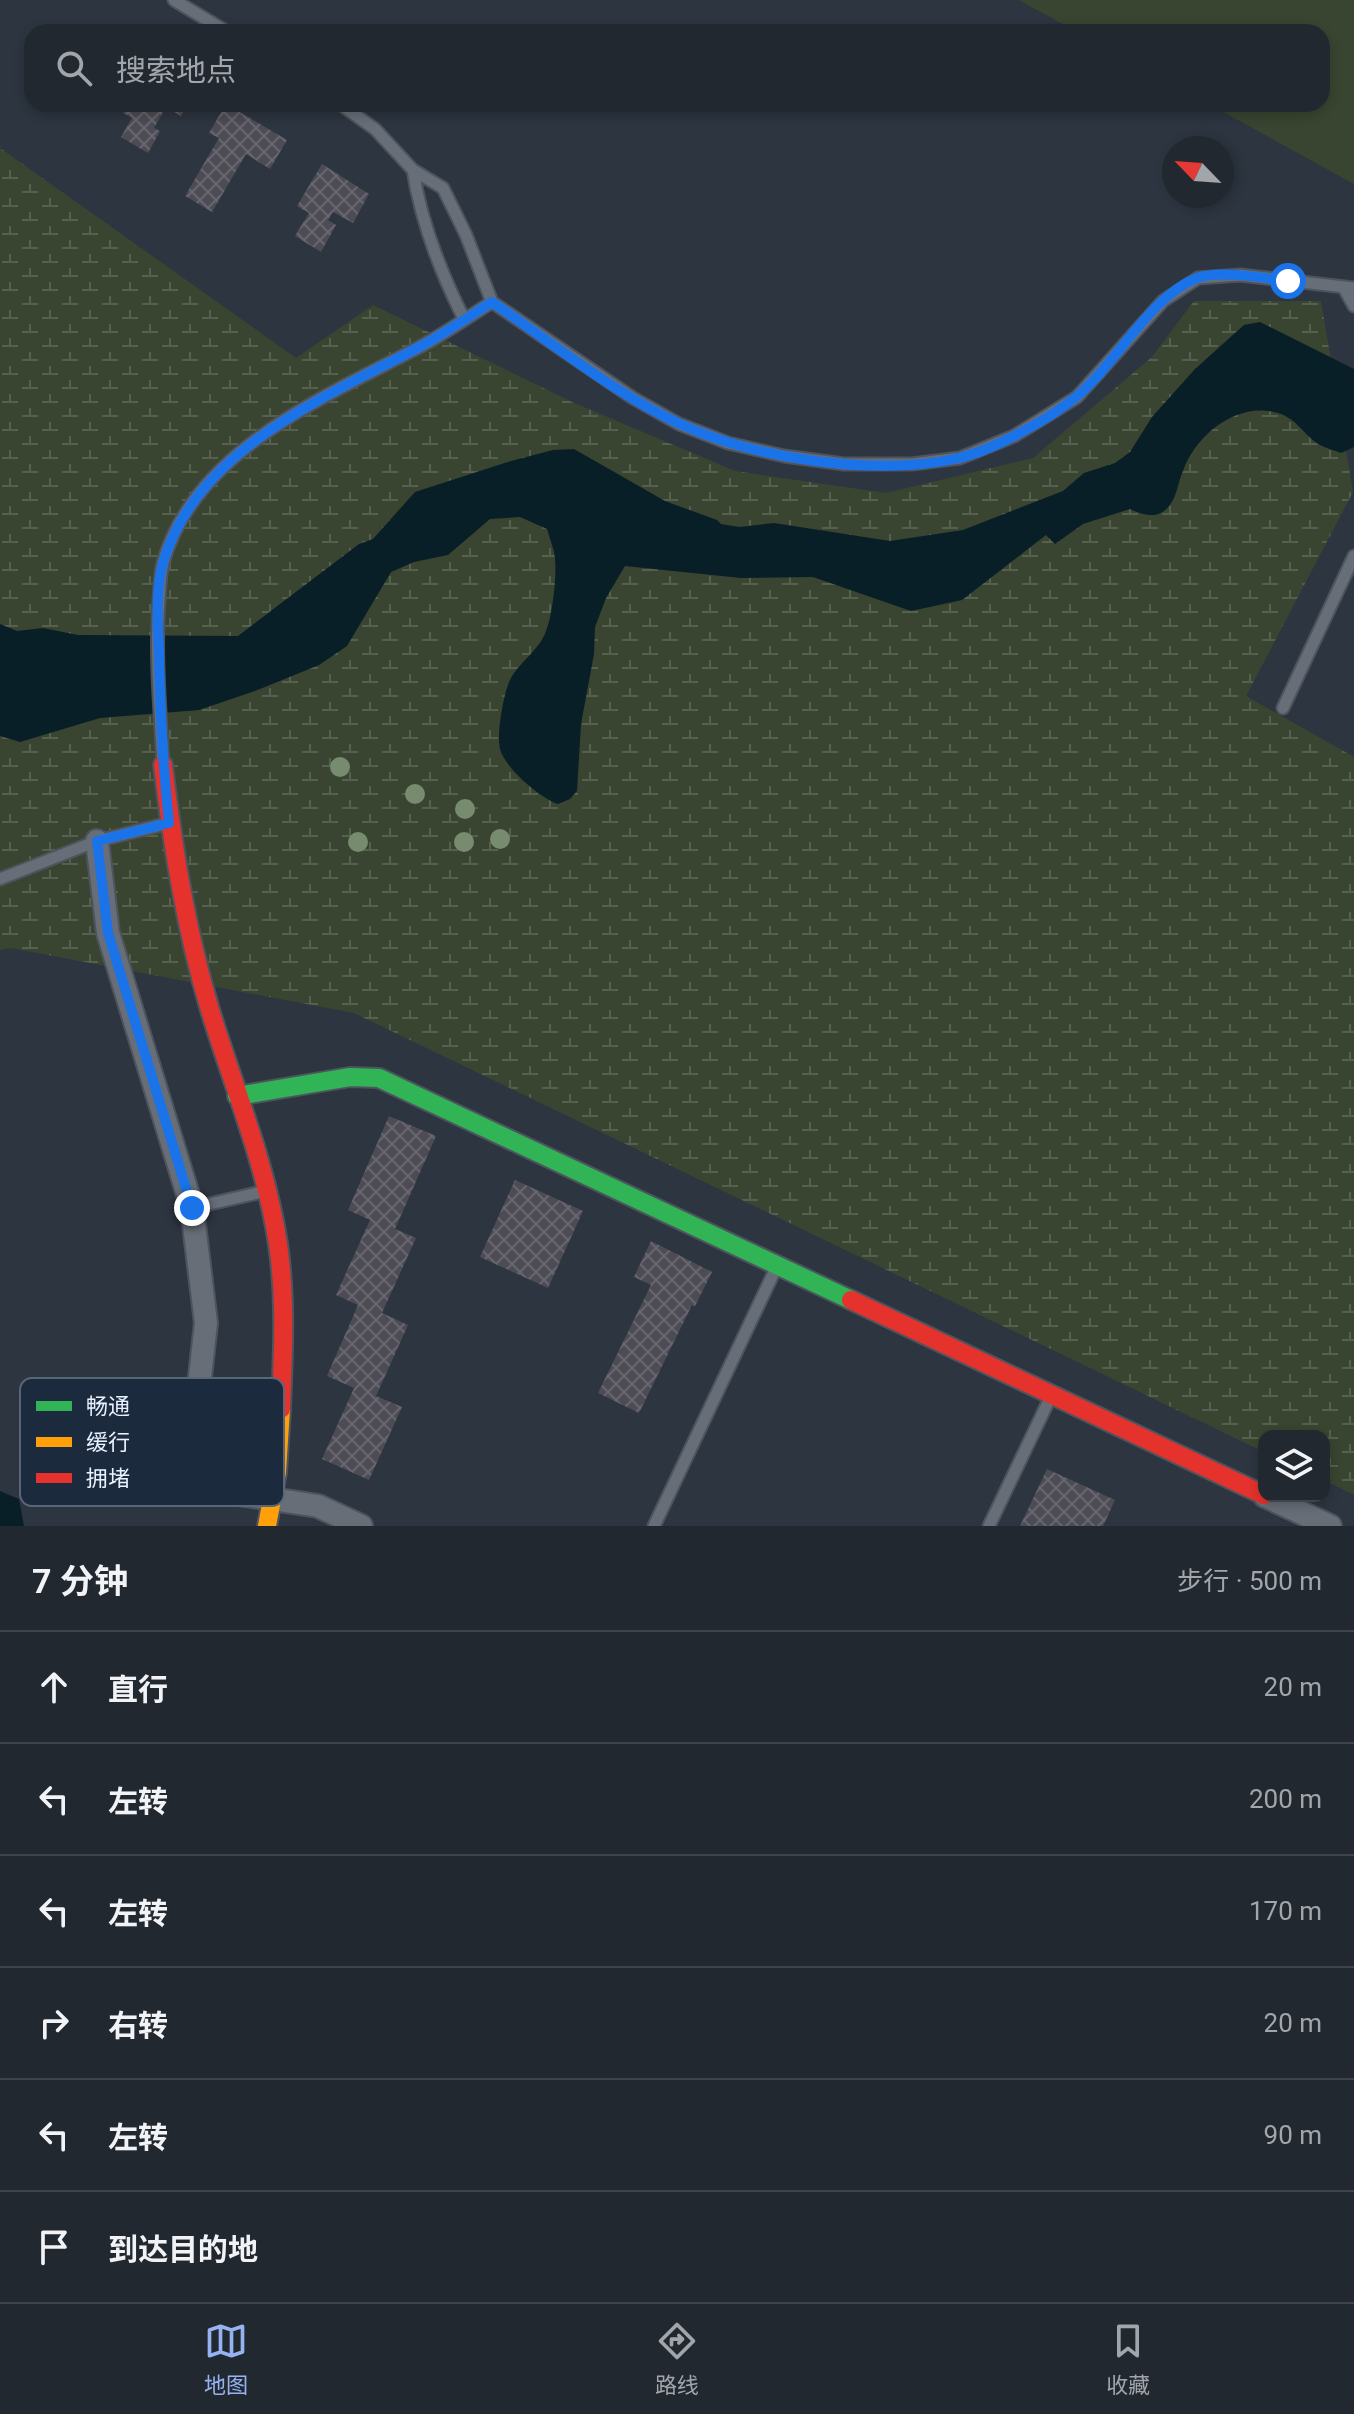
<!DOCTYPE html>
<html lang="zh">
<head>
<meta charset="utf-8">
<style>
	:root { --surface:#222830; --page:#2e343c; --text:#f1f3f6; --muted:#a2a6ab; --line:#3f444c; --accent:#95b2f1 }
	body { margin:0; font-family:Roboto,"Noto Sans SC",sans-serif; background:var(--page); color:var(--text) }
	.controls { position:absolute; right:24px; bottom:24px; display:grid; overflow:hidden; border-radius:16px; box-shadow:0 4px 12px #0003 }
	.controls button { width:72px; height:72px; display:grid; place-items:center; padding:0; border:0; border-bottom:2px solid var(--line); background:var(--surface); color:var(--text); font:40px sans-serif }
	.compass { position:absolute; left:1162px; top:136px; width:72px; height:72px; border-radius:50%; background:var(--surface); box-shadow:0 4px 12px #0003; rotate:295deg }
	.stop { position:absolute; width:24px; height:24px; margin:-18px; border:6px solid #1a73e8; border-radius:50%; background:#fff }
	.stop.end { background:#1a73e8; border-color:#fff; box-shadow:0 2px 8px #0008 }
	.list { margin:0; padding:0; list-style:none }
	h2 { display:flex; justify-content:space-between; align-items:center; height:104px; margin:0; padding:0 32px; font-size:34px }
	h2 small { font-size:26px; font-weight:400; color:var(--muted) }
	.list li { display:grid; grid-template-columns:52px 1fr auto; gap:24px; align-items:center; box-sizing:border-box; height:112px; padding:0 32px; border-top:2px solid var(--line) }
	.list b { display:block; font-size:30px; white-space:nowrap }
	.list em { font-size:26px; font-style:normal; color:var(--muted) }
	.icon { flex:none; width:44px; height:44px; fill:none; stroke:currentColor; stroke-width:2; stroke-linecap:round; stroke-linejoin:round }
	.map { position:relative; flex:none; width:1354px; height:1526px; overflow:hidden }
	.search { position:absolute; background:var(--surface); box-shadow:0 4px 12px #0003; left:24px; right:24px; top:24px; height:88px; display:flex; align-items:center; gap:20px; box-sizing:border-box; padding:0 28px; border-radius:24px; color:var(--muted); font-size:30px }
	.sheet { height:776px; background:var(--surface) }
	nav { display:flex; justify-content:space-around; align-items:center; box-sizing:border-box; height:112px; border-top:2px solid var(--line); background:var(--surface); font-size:22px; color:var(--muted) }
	nav a { display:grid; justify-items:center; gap:4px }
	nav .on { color:var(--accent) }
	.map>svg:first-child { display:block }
	.wetland { fill:url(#wetland-marsh) }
	.green { fill:#394530 }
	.water { fill:#091f28 }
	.building { fill:url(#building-cross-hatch) }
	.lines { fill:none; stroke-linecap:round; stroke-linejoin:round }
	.lane-casing { stroke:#4d545e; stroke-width:15 }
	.street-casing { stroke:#4d545e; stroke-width:26 }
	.fast-casing { stroke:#4d545e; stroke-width:22 }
	.slow-casing { stroke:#4d545e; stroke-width:22 }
	.jam-casing { stroke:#4d545e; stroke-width:22 }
	.lane { stroke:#686e77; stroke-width:11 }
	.street { stroke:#686e77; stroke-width:22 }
	.fast { stroke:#30b455; stroke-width:18 }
	.slow { stroke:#ff9f0a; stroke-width:18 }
	.jam { stroke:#e5322d; stroke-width:18 }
	.tree { fill:#778b6e }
	.route { stroke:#1a73e8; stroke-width:10 }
	.key { fill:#1c2a3d; stroke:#596677; stroke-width:2 }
	.key-label { font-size:22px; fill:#e8f1ff }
</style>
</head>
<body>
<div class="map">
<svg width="1354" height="1526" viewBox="0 0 1354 1526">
	<defs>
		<pattern id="wetland-marsh" width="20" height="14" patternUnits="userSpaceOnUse" patternTransform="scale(2)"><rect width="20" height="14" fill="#394530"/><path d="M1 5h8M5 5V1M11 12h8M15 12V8" fill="none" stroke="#56604f"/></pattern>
		<pattern id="building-cross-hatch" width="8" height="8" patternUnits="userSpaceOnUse" patternTransform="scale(2)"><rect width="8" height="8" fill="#4d4c54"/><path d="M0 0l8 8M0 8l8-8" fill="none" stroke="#67666e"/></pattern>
	</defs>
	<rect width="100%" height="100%" fill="#2d3540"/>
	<!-- wetland -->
	<path class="wetland" d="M0 148 296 358 373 305 572 402 735 471 886 493 1033 458 1152 357 1194 301H1321L1353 492 1246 696 1354 757V1495L1324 1480V1436H1264V1452L354 1013 11 948 0 950Z"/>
	<!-- green -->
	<path class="green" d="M1019 0H1354V184L1209 104H1322V32H1077Z"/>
	<!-- water -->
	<path class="water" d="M1260 322 1354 369V447L1341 453C1334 450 1325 448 1318 444 1302 433 1295 416 1274 412 1235 403 1195 436 1183 471 1178 482 1177 497 1169 506 1158 520 1143 515 1130 509L1083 524 1055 544 1046 535 962 600 911 611 813 577 741 578 625 566 606 598 595 627 594 654 581 724 577 791 570 799 558 804C539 797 508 770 501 752 495 739 504 692 510 680 519 662 539 651 546 631 553 614 558 569 554 552 552 544 549 536 547 529L520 517 490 519 448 555 414 562 391 572 347 646 319 665 255 691 199 710 100 718 20 742 0 736V624L17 631 43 628 78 635 238 636 359 544 373 539 415 492 511 461 553 450 574 449 665 501 717 520 721 524 739 527 774 523 890 541 963 530 1063 491 1084 473 1115 463 1130 452 1152 417 1195 369 1244 325Z
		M0 1491 19 1499 24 1526H0Z"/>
	<!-- building -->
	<path class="building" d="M128 104H188L181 116 166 107 154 128 160 131 148 153 121 137 132 118 123 113Z
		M226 104 287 140 270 169 246 154 212 212 185 196 219 138 209 133Z
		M322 164 369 194 353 223 333 212 328 220 336 225 321 252 295 236 309 213 297 206Z
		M389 1116 436 1136 395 1229 416 1238 382 1313 408 1325 376 1396 402 1407 369 1480 322 1459 354 1388 327 1376 358 1305 336 1295 370 1220 348 1210Z
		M515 1180 583 1211 548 1288 480 1257Z
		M651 1241 712 1272 695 1306 692 1305 639 1413 598 1393 651 1285 634 1277Z
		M1047 1469 1115 1500 1103 1526H1020Z"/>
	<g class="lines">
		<!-- lane casing -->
		<g class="lane-casing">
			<path id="lane" d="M174 0 227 32
				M340 104 375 129 413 170 443 188 466 235 492 302 633 398 679 424 728 443 784 456 844 464H912L960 458 1014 436 1077 397 1163 301 1198 278 1240 275 1354 288
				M413 170C421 223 440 271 464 319
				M1344 288 1354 306
				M1283 708 1354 556
				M163 763C160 709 155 654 159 600 160 588 160 575 163 563 195 448 330 395 425 344 448 331 470 316 492 302
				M0 879 97 841 169 823
				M192 1208 266 1191
				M654 1526 777 1266
				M989 1526 1051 1396"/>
		</g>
		<!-- street casing -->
		<g class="street-casing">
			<path id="street" d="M97 841 108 933 192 1208 206 1323 190 1466
				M57 1468 190 1466 233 1493 318 1506 361 1526
				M1265 1496 1330 1526"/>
		</g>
		<!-- fast casing -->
		<g class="fast-casing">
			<path id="fast" d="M237 1096 350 1077 379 1078 851 1300"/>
		</g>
		<!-- slow casing -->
		<g class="slow-casing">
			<path id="slow" d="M267 1526 277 1472 281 1409"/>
		</g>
		<!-- jam casing -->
		<g class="jam-casing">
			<path id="jam" d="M163 765C173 848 186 930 210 1010 234 1088 266 1164 278 1244 286 1299 283 1354 281 1409
				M851 1300 1264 1495"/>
		</g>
		<!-- lane -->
		<use href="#lane" class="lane"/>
		<!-- street -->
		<use href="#street" class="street"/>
		<!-- fast -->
		<use href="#fast" class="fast"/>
		<!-- slow -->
		<use href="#slow" class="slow"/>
		<!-- jam -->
		<use href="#jam" class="jam"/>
	</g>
	<!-- trees -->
	<g class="tree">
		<circle cx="340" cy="767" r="10"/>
		<circle cx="415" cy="794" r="10"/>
		<circle cx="465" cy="809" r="10"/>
		<circle cx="500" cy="839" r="10"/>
		<circle cx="358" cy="842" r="10"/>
		<circle cx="464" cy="842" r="10"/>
	</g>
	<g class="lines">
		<!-- route -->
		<path class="route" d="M192 1208 108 933 97 841 169 823C163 766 160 710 159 653 158 625 155 591 163 563 197 447 329 396 425 344 448 331 470 316 492 302 551 342 615 394 680 424 756 459 877 477 959 458 993 450 1050 419 1077 396 1116 364 1150 296 1197 278 1219 270 1264 278 1288 281"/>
	</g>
	<!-- legend -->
	<rect x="20" y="1378" width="264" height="128" rx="12" class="key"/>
	<rect x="36" y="1401" width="36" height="10" fill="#30b455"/>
	<rect x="36" y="1437" width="36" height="10" fill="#ff9f0a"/>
	<rect x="36" y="1473" width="36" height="10" fill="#e5322d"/>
	<g class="key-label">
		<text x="86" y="1414">畅通</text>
		<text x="86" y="1450">缓行</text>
		<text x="86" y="1486">拥堵</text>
	</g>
</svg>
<div class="controls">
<button><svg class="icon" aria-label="layers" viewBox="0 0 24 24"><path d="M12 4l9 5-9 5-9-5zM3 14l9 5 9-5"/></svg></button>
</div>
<svg class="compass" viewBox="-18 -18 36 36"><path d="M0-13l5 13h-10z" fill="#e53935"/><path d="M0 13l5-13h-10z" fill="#a2a6ab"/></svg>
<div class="stop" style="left:1288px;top:281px"></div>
<div class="stop end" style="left:192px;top:1208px"></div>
<div class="search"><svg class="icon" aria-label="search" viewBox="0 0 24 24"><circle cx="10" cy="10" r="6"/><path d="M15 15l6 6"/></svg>搜索地点</div>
</div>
<section class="sheet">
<h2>7 分钟<small>步行 · 500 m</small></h2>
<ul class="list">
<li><svg class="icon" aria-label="ahead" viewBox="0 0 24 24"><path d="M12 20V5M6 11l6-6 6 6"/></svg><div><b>直行</b></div><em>20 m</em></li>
<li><svg class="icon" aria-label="left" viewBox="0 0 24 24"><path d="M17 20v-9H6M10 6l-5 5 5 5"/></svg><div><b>左转</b></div><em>200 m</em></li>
<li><svg class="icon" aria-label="left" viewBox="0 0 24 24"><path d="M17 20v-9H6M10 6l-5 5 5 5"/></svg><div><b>左转</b></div><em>170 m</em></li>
<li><svg class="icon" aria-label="right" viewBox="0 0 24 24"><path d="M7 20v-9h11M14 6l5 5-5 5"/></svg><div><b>右转</b></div><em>20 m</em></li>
<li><svg class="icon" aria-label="left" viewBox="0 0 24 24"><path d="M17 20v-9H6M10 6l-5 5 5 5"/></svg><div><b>左转</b></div><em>90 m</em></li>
<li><svg class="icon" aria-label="arrive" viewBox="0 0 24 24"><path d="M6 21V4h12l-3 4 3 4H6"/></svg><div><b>到达目的地</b></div></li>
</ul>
</section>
<nav>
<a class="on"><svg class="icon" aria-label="map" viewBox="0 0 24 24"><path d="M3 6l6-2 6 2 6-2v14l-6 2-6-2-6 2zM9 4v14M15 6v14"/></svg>地图</a>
<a><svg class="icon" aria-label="directions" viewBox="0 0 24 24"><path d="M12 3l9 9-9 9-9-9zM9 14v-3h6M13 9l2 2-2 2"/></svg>路线</a>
<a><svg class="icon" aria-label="saved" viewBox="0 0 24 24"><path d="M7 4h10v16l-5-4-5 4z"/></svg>收藏</a>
</nav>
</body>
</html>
